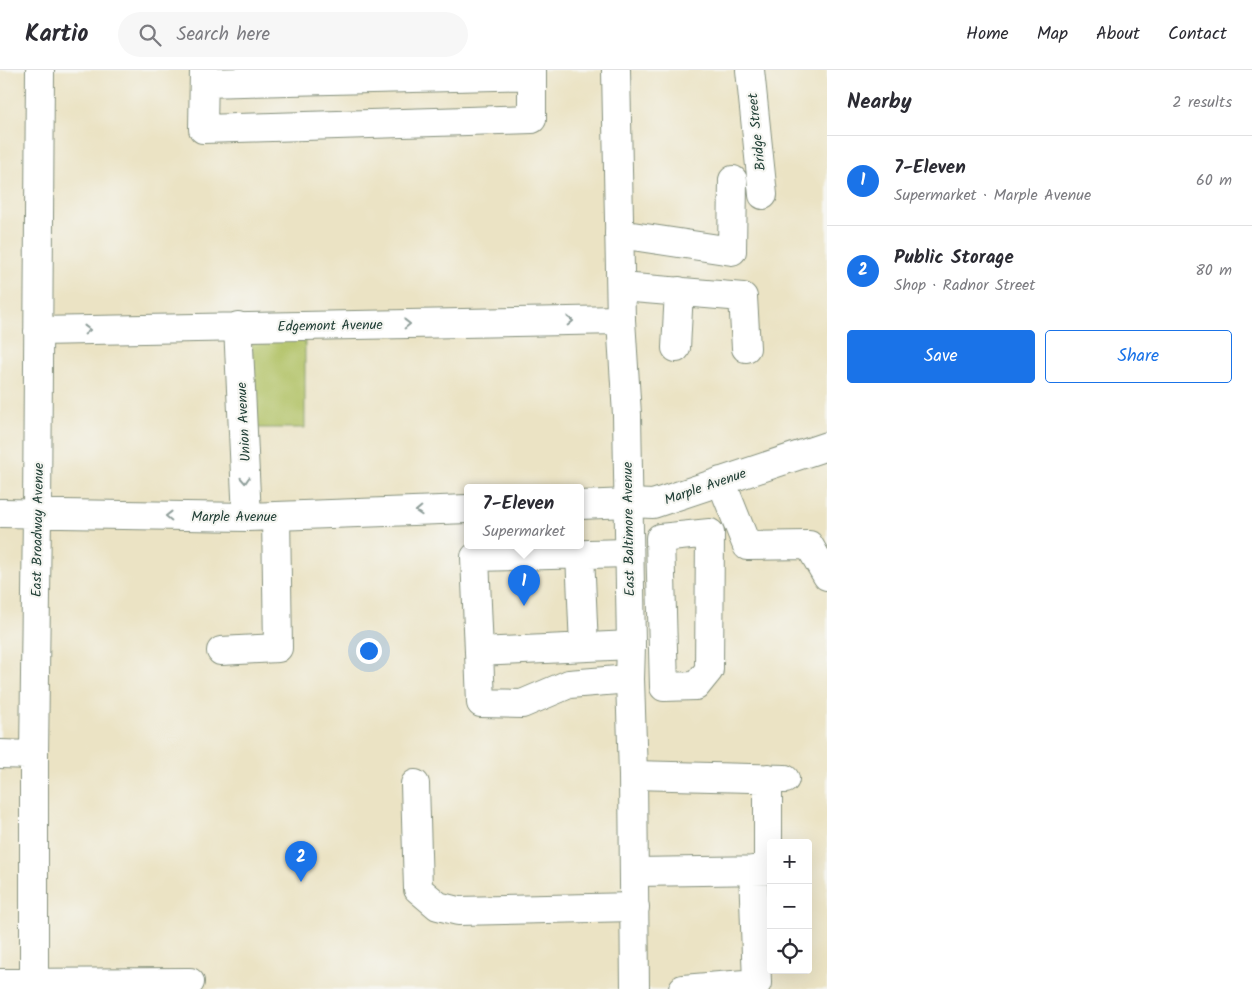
<!DOCTYPE html>
<html lang="en">
<head>
<meta charset="utf-8">
<style>
	:root { --surface:#fff; --page:#f7f7f7; --text:#2b2b33; --muted:#7c7c81; --line:#e1e1e2; --accent:#1a73e8 }
	body { margin:0; font-family:Kalam,sans-serif; background:var(--page); color:var(--text) }
	.controls { position:absolute; right:15px; bottom:15px; display:grid; overflow:hidden; border-radius:5px; box-shadow:0 5px 20px #0002 }
	.controls button { width:45px; height:45px; display:grid; place-items:center; padding:0; border:0; border-bottom:1px solid var(--line); background:var(--surface); color:var(--text); font:25px sans-serif }
	.you { position:absolute; left:368px; top:580px; width:18px; height:18px; margin:-12px; border:4px solid #fff; border-radius:50%; background:#1a73e8; box-shadow:0 0 0 8px #1a73e833 }
	.badge { display:grid; place-items:center; width:32px; height:32px; border-radius:50%; background:var(--accent); color:#fff; font-size:16px; font-weight:700 }
	.pin { position:absolute; translate:-50% -41px; filter:drop-shadow(0 1px 2px #0008) }
	.pin::after { content:''; position:absolute; top:26px; width:18px; height:15px; background:inherit; clip-path:polygon(0 0,100% 0,50% 100%) }
	.popup { position:absolute; left:464px; top:414px; width:120px; height:65px; box-sizing:border-box; display:grid; place-content:center; border-radius:5px; background:var(--surface); filter:drop-shadow(0 1px 4px #0005); font-size:16px; white-space:nowrap; color:var(--muted) }
	.popup b { font-size:19px; color:var(--text) }
	.popup::after { content:''; position:absolute; left:50%; top:100%; margin-left:-10px; border:10px solid transparent; border-top-color:var(--surface) }
	.list { margin:0; padding:0; list-style:none }
	h2 { display:flex; justify-content:space-between; align-items:center; height:65px; margin:0; padding:0 20px; font-size:21px }
	h2 small { font-size:16px; font-weight:400; color:var(--muted) }
	.list li { display:grid; grid-template-columns:32px 1fr auto; gap:15px; align-items:center; box-sizing:border-box; height:90px; padding:0 20px; border-top:1px solid var(--line) }
	.list b { display:block; font-size:19px; white-space:nowrap }
	.list p { margin:0; font-size:16px; white-space:nowrap; color:var(--muted) }
	.list em { font-size:16px; font-style:normal; color:var(--muted) }
	.actions { display:flex; gap:10px; padding:15px 20px }
	.actions a { flex:1; padding:11px 0; border:1px solid var(--accent); border-radius:5px; text-align:center; font-size:18px; color:var(--accent) }
	.actions .main { background:var(--accent); color:#fff }
	.icon { flex:none; width:28px; height:28px; fill:none; stroke:currentColor; stroke-width:2; stroke-linecap:round; stroke-linejoin:round }
	.map { position:relative; flex:none; width:827px; height:919px; overflow:hidden }
	header { display:flex; align-items:center; gap:30px; box-sizing:border-box; height:70px; padding:0 25px; background:var(--surface); border-bottom:1px solid var(--line) }
	header strong { font-size:24px }
	nav { display:flex; gap:28px; margin-inline-start:auto; font-size:18px }
	.search { width:350px; height:45px; background:var(--page); display:flex; align-items:center; gap:12px; box-sizing:border-box; padding:0 18px; border-radius:28px; color:var(--muted); font-size:19px }
	main { display:flex }
	aside { flex:1; background:var(--surface) }
	.map>svg:first-child { display:block }
	.green { fill:#b0c164; stroke:#687f4c }
	.lines { fill:none; stroke-linecap:round; stroke-linejoin:round }
	.minor-casing { stroke:#85907c; stroke-width:30 }
	.major-casing { stroke:#85907c; stroke-width:30 }
	.minor { stroke:#fff; stroke-width:28 }
	.major { stroke:#fff; stroke-width:28 }
	.oneway { stroke:#8f9e9a }
	.labels { text-anchor:middle; stroke-width:4.5; stroke-linejoin:round; paint-order:stroke }
	.street-label { font-size:14px; fill:#1f3d34; stroke:#f6f6f2 }
</style>
</head>
<body>
<header>
<strong>Kartio</strong>
<div class="search"><svg class="icon" aria-label="search" viewBox="0 0 24 24"><circle cx="10" cy="10" r="6"/><path d="M15 15l6 6"/></svg>Search here</div>
<nav><a>Home</a><a>Map</a><a>About</a><a>Contact</a></nav>
</header>
<main>
<div class="map">
<svg width="827" height="919" viewBox="0 0 827 919">
	<rect width="100%" height="100%" fill="#f6f6f2"/>
	<filter id="ink" filterUnits="userSpaceOnUse"><feTurbulence type="fractalNoise" baseFrequency=".02" numOctaves="2"/><feDisplacementMap in="SourceGraphic" scale="10" xChannelSelector="R" yChannelSelector="G"/><feConvolveMatrix kernelMatrix="1 2 1 2 8 2 1 2 1" color-interpolation-filters="sRGB"/></filter>
	<filter id="wash" filterUnits="userSpaceOnUse"><feTurbulence type="fractalNoise" baseFrequency=".0096" numOctaves="4" result="noise"/><feDisplacementMap in="SourceGraphic" scale="20" xChannelSelector="R" yChannelSelector="G"/><feGaussianBlur stdDeviation="1.12" result="paint"/><feColorMatrix in="noise" values="0 0 0 0 0 0 0 0 0 0 0 0 0 0 0 0 0 1.4 0 .05"/><feComposite in="paint" operator="in"/></filter>
	<g filter="url(#wash)">
		<rect width="100%" height="100%" fill="#ebe3c4"/>
		<!-- green -->
		<path class="green" d="M305 264V358H251L252 269Z"/>
	</g>
	<g filter="url(#ink)">
		<g class="lines">
			<!-- minor casing -->
			<g class="minor-casing">
				<path id="minor" d="M204 0 203 59 532 49V0
					M750 0 763 125
					M204 13 532 5
					M619 164 732 181 733 110
					M621 217 743 227 746 278
					M238 256 247 447
					M38 261 621 250
					M676 278 679 221
					M721 411 747 476 809 475 827 506
					M580 435 628 433 653 434 827 376
					M0 443 247 447 468 439
					M710 463 709 600 696 616 664 617 660 468Z
					M628 483 475 487 479 582 631 575
					M580 484 584 577
					M221 581 278 578 276 446
					M479 582 481 633 522 634 569 614 630 609
					M0 684 34 685
					M633 705 785 709
					M415 714 418 819 438 836 458 841 635 837
					M635 802 768 800V708
					M0 913 190 912
					M34 919V685L37 444 40 0
					M683 919 757 913 753 800"/>
			</g>
			<!-- major casing -->
			<g class="major-casing">
				<path id="major" d="M616 0 621 250 627 345 631 575 630 609 633 705 635 919"/>
			</g>
			<!-- minor -->
			<use href="#minor" class="minor"/>
			<!-- major -->
			<use href="#major" class="major"/>
		</g>
		<!-- one-way arrows -->
		<defs><path id="oneway-chevron" d="M-2-3.5L2.5 0L-2 3.5" fill="none" stroke-width="1.6" stroke-linecap="round" stroke-linejoin="round" transform="scale(1.25)"/></defs>
		<g class="oneway">
			<use href="#oneway-chevron" transform="translate(570 251) rotate(-1)"/>
			<use href="#oneway-chevron" transform="translate(407 254) rotate(-1)"/>
			<use href="#oneway-chevron" transform="translate(87 260) rotate(-1)"/>
			<use href="#oneway-chevron" transform="translate(245 410) rotate(87)"/>
			<use href="#oneway-chevron" transform="translate(419 441) rotate(178)"/>
			<use href="#oneway-chevron" transform="translate(169 446) rotate(-179)"/>
		</g>
	</g>
	<g class="labels">
		<!-- street labels -->
		<g class="street-label">
			<text transform="translate(756 62) rotate(-96)" y="5">Bridge Street</text>
			<text transform="translate(330 255) rotate(-1)" y="5">Edgemont Avenue</text>
			<text transform="translate(243 352) rotate(-93)" y="5">Union Avenue</text>
			<text transform="translate(705 416) rotate(-19)" y="5">Marple Avenue</text>
			<text x="234" y="451">Marple Avenue</text>
			<text transform="translate(628 459) rotate(-91)" y="5">East Baltimore Avenue</text>
			<text transform="translate(37 460) rotate(-89)" y="5">East Broadway Avenue</text>
		</g>
	</g>
</svg>
<div class="controls">
<button>+</button>
<button>−</button>
<button><svg class="icon" aria-label="locate" viewBox="0 0 24 24"><circle cx="12" cy="12" r="6"/><path d="M12 2v4M12 18v4M2 12h4M18 12h4"/></svg></button>
</div>
<div class="you"></div>
<div class="pin badge" style="left:524px;top:536px">1</div>
<div class="popup"><b>7-Eleven</b>Supermarket</div>
<div class="pin badge" style="left:301px;top:812px">2</div>
</div>
<aside>
<h2>Nearby<small>2 results</small></h2>
<ul class="list">
<li><span class="badge">1</span><div><b>7-Eleven</b><p>Supermarket · Marple Avenue</p></div><em>60 m</em></li>
<li><span class="badge">2</span><div><b>Public Storage</b><p>Shop · Radnor Street</p></div><em>80 m</em></li>
</ul>
<div class="actions"><a class="main">Save</a><a>Share</a></div>
</aside>
</main>
</body>
</html>
